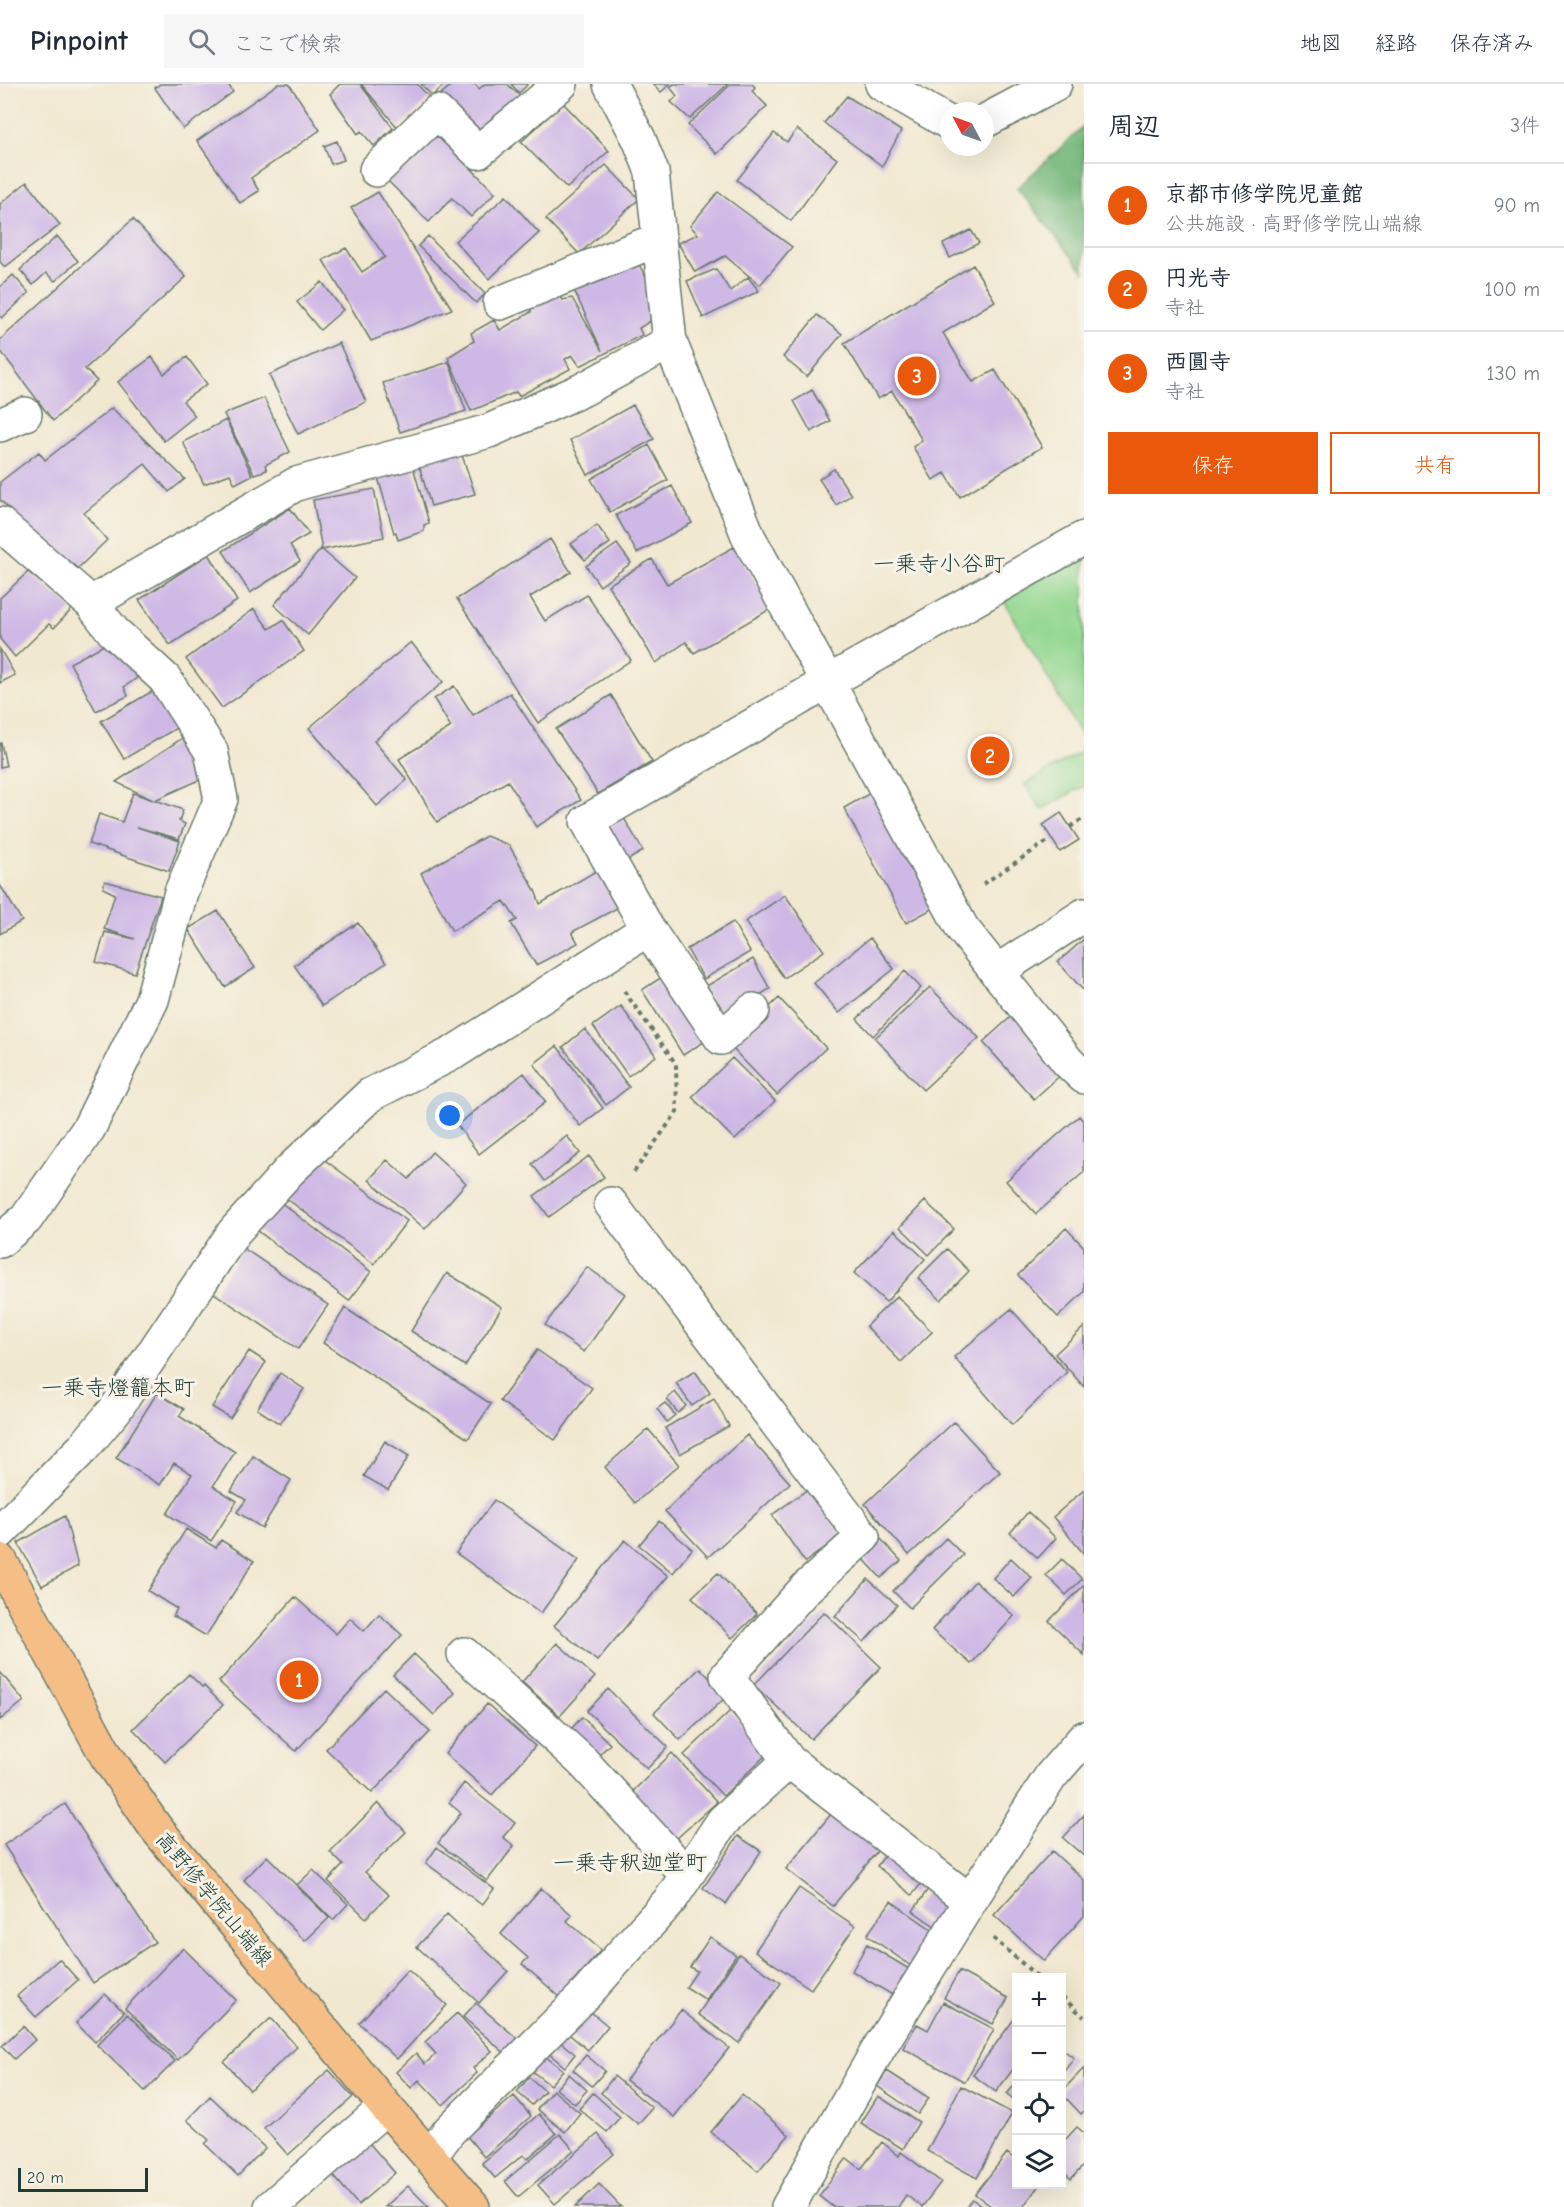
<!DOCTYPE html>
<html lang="ja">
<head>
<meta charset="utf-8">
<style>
	:root { --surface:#fff; --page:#f6f6f7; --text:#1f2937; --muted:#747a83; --line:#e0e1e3; --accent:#ea580c }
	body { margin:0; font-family:"Comic Neue","Klee One",sans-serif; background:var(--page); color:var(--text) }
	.controls { position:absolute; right:18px; bottom:18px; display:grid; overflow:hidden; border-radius:0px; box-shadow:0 6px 24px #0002 }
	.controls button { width:54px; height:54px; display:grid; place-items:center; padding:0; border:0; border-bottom:2px solid var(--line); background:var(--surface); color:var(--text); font:30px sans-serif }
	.compass { position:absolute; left:940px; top:18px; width:54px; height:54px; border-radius:50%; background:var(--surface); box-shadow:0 6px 24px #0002; rotate:311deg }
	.scale { position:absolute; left:18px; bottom:15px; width:130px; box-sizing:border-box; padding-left:6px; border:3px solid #1f3d34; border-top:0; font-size:16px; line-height:21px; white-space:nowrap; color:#1f3d34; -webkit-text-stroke:4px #f7f3e8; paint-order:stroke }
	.you { position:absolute; left:450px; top:1032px; width:21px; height:21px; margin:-15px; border:4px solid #fff; border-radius:50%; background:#1a73e8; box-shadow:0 0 0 9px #1a73e833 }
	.badge { display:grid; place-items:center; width:39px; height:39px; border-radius:50%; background:var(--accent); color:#fff; font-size:20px; font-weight:700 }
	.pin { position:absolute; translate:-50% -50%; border:3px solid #fff; box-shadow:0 2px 6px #0006 }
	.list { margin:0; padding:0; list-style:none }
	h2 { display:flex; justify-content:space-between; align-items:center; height:78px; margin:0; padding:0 24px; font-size:26px }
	h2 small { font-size:20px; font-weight:400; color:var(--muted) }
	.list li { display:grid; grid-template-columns:39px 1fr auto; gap:18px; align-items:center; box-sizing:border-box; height:84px; padding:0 24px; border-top:2px solid var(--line) }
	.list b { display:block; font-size:22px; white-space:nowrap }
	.list p { margin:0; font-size:20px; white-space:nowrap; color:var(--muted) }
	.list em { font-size:20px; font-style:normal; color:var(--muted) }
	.actions { display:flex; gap:12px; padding:18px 24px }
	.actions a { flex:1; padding:14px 0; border:2px solid var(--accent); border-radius:0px; text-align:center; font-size:21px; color:var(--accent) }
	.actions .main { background:var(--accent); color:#fff }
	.icon { flex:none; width:33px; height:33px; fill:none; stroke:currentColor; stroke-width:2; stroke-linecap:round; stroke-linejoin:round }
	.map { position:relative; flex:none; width:1084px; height:2123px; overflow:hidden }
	header { display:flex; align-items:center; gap:36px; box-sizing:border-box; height:84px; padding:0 30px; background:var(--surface); border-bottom:2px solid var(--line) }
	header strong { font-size:28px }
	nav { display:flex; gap:33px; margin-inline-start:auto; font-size:21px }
	.search { width:420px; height:54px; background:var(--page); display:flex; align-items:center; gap:15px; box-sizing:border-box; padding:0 21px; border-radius:0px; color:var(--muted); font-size:22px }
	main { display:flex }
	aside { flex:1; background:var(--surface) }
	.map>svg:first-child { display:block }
	.green { fill:#92d790; stroke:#588a62; stroke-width:1.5 }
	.forest { fill:#75b87a; stroke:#4a7a57; stroke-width:1.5 }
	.building { fill:#ceb8e6 }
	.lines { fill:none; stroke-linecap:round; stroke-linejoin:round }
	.minor-casing { stroke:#68796b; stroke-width:36 }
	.major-casing { stroke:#68796b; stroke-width:36 }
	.path { stroke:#68796b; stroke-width:4; stroke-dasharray:4.5 4.5; stroke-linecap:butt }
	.minor { stroke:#fff; stroke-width:33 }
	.major { stroke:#f6be87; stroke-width:33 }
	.labels { text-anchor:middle; stroke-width:6; stroke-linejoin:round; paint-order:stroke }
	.street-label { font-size:21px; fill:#1f3d34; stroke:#f7f3e8 }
	.neighbourhood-label { font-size:22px; fill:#1f3d34; stroke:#f7f3e8 }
</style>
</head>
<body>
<header>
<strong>Pinpoint</strong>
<div class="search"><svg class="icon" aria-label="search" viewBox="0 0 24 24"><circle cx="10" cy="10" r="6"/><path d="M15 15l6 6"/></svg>ここで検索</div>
<nav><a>地図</a><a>経路</a><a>保存済み</a></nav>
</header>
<main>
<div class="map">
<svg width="1084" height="2123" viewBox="0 0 1084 2123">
	<rect width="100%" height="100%" fill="#f7f3e8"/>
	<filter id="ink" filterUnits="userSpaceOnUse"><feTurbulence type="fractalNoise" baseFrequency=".0167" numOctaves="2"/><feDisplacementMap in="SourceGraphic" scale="12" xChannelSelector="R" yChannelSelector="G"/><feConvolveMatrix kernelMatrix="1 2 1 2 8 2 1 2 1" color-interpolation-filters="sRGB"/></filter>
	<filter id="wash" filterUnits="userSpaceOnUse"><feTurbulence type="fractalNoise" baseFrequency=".008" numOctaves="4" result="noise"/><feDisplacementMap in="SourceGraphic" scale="24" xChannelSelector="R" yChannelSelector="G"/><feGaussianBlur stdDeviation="1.35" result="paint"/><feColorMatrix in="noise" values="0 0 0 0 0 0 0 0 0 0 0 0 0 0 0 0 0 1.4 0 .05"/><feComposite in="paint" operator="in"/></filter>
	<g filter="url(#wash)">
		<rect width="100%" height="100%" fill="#f1e8d0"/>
		<!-- green -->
		<path class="green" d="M1084 470V657L1003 515Z
			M1084 666V702L1041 726 1025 700Z"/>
		<!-- forest -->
		<path class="forest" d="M1084 42V188L1017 104Z"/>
		<g id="blocks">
			<!-- building -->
			<path class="building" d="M160 0H228L233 8 183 45 155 4Z
				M278 0H289L320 46 251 94 259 107 240 119 197 57Z
				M340 0H360L393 44 374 62 361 47 358 50 330 10Z
				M361 0H417L430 14 398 44Z
				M421 0H445L432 12Z
				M453 0H475L479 5 485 0H507L521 13 480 55 441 10Z
				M511 0H528L519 9Z
				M653 0H670L661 8Z
				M674 0H728L690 35 671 18 677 12 670 3Z
				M731 0H752L755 3 752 7 767 22 717 70 688 41Z
				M847 12 901 47 882 82 824 39Z
				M563 19 609 67 567 104 521 58Z
				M433 45 495 109 471 133 452 114 429 138 384 93Z
				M797 45 837 75 791 137 737 96 774 49 787 58Z
				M337 57 344 76 331 80 324 62Z
				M606 81 639 115 579 170 546 135Z
				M27 98 60 141 5 183 0 178V120Z
				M378 108 452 225 371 257 323 176 346 164 362 188 385 173 351 124Z
				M718 108 792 163 760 201 725 172 695 188 678 159 698 150 690 142Z
				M506 112 539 149 489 195 455 157Z
				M133 135 186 193 85 285 97 297 53 337 0 266V256Z
				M971 146 979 159 950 174 943 160Z
				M57 152 78 177 55 197 46 189 33 201 20 186Z
				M428 152 485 210 476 219 418 162Z
				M637 177 654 208V235L639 244 642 251 580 282 572 271 565 275 570 285 519 312 516 308 471 327 448 273 474 257 471 249 494 236 500 246 531 228V220L556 207 562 216 572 214 602 267 573 204Z
				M973 181 995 217 943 249 973 298 995 286 1042 363 960 413 945 389 933 396 913 363 922 356 892 307 878 315 844 259Z
				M716 185 730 207 748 193 759 207 703 234 687 197Z
				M13 191 29 209 2 234 0 232V203Z
				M322 198 343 226 320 246 297 218Z
				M817 231 842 250 807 293 783 273Z
				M339 259 366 318 298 350 269 291Z
				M152 273 164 290 187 273 207 300 183 317 195 332 164 357 118 298Z
				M449 278 466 327 400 348 383 299Z
				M812 306 830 337 811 348 794 317Z
				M264 314 290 368 265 381 267 386 254 390 224 330Z
				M633 321 654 355 588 391 570 356Z
				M112 324 185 395 169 408 145 380 84 429 107 456 73 489 0 416V398L39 368 45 376Z
				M226 336 252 391 235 400 230 390 204 400 183 358Z
				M649 361 668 396 610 428 591 395Z
				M460 365 475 410 431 422 418 378Z
				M412 379 429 439 424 441V447L398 456 396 448 394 449 377 390Z
				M834 385 851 411 836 421 819 395Z
				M672 402 692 439 637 469 616 431Z
				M374 405 384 453 322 466 313 416Z
				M290 424 309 450 290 461 300 477 250 509 223 467Z
				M597 441 610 459 585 476 571 460Z
				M550 455 571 488 530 513 545 537 587 511 631 576 538 639 457 515Z
				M617 460 631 479 600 502 586 482Z
				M734 463 772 524 694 569 686 558 656 579 608 501 652 475 667 500Z
				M321 465 355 494 308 551 274 521Z
				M209 470 237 517 170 561 139 516Z
				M28 488 73 524 54 544 49 540 15 573 0 555V514Z
				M254 525 269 545 283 536 304 567 222 624 186 575Z
				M115 555 137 594 124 603 128 612 96 627 70 579Z
				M411 558 443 598 374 657 407 696 377 722 309 644Z
				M0 565 15 591 0 599Z
				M163 601 185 639 124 675 101 637Z
				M454 602 473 631 510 609 581 716 536 743 508 697 437 738 399 675 451 643 434 615Z
				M611 611 652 678 598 710 556 645Z
				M187 651 213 690 155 716 183 726 179 737 185 740 179 755 137 743 180 757 169 787 89 760 99 730 122 738 133 709 153 716 116 698Z
				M1 659 6 682 0 683V660Z
				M879 704 941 820 906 839 844 724Z
				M1061 729 1079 756 1060 768 1043 741Z
				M624 734 643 767 620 781 601 748Z
				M486 752 509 761 535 806 540 820 601 784 619 823 572 848 578 859 536 881 511 839 517 836 504 817 452 847 421 789Z
				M105 797 161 812 135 889 96 878 105 848 135 855 104 845 115 810 103 804Z
				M0 801 22 837 0 850Z
				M785 811 824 867 784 894 745 838Z
				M218 827 255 884 225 903 188 845Z
				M733 838 750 868 704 895 687 865Z
				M358 839 386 879 322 922 294 881Z
				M870 854 894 885 839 929 814 899Z
				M1084 855V907L1058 878Z
				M753 875 770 905 720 934 703 904Z
				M905 887 921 904 873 952 857 935Z
				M668 889 710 954 683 971 642 906Z
				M930 903 979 954 923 1006 875 954Z
				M779 914 826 964 777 1011 729 961Z
				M621 922 656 972 628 992 593 942Z
				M1015 929 1065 987 1034 1015 983 958Z
				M585 945 629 1003 606 1021 563 963Z
				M557 962 603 1024 580 1042 534 980Z
				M732 974 775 1017 735 1056 692 1013Z
				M524 989 546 1018 479 1070 457 1041Z
				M1079 1032 1084 1038V1088L1036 1130 1006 1097Z
				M567 1052 580 1069 545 1097 532 1080Z
				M314 1068 407 1137 374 1180 282 1111Z
				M432 1068 466 1099 425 1145 369 1096 387 1076 409 1095Z
				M589 1072 604 1093 549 1133 534 1112Z
				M275 1114 371 1188 349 1217 253 1143Z
				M925 1117 954 1145 929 1171 900 1143Z
				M1066 1144 1084 1163V1208L1058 1233 1018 1191Z
				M894 1146 925 1175 886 1218 854 1189Z
				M243 1164 328 1221 298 1265 214 1209Z
				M947 1165 969 1187 941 1216 918 1194Z
				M587 1183 625 1210 584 1268 545 1241Z
				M447 1189 502 1223 465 1282 411 1247Z
				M897 1212 932 1248 901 1278 866 1242Z
				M345 1224 491 1320 468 1355 323 1259Z
				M1011 1225 1067 1288 1012 1341 954 1273Z
				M1084 1243V1303L1055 1270Z
				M537 1266 592 1304 555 1356 500 1317Z
				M249 1267 266 1278 230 1334 212 1323Z
				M695 1287 710 1309 692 1322 676 1299Z
				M280 1289 304 1305 280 1340 257 1325Z
				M675 1308 686 1322 678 1329 667 1315Z
				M157 1309 184 1325 179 1332 235 1368 213 1402 237 1417 211 1457 167 1430 192 1390 174 1379 160 1401 116 1374Z
				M714 1315 729 1342 680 1370 665 1344Z
				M665 1319 675 1331 667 1338 657 1325Z
				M954 1338 1000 1388 909 1471 865 1420Z
				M648 1345 679 1381 635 1419 605 1383Z
				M747 1351 790 1399 708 1473 665 1427Z
				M385 1357 409 1372 388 1406 364 1392Z
				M253 1372 291 1396 262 1444 237 1428 246 1416 231 1407Z
				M808 1405 842 1451 805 1478 772 1431Z
				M1084 1406V1470L1053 1433Z
				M494 1416 579 1476 541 1529 456 1469Z
				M1028 1428 1056 1454 1038 1474 1010 1449Z
				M65 1432 78 1482 42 1502 18 1459Z
				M659 1437 692 1465 673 1489 639 1461Z
				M186 1445 216 1464 221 1456 254 1477 206 1552 173 1532 177 1525 148 1507Z
				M880 1454 901 1477 881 1494 861 1472Z
				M946 1454 963 1471 910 1524 893 1507Z
				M625 1456 668 1492 597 1577 554 1542Z
				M1011 1474 1032 1494 1014 1513 993 1494Z
				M1062 1475 1082 1495 1066 1511 1046 1491Z
				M718 1489 757 1530 732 1554 692 1513Z
				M868 1495 897 1521 864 1558 835 1532Z
				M975 1497 1014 1532 971 1580 932 1546Z
				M1084 1501V1571L1049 1537Z
				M295 1513 336 1550 350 1534 364 1547 379 1530 402 1551 296 1667 219 1598Z
				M824 1528 881 1583 811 1655 754 1601Z
				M557 1559 595 1593 560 1632 522 1598Z
				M414 1570 455 1609 434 1631 393 1591Z
				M700 1584 727 1612 680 1656 654 1629Z
				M0 1588 24 1617 0 1636Z
				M189 1590 202 1603 204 1602 223 1621 165 1678 133 1645Z
				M384 1604 430 1648 372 1709 326 1665Z
				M608 1605 668 1663 647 1685 587 1627Z
				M487 1620 535 1662 492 1711 445 1670Z
				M730 1627 769 1668 723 1712 684 1671Z
				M582 1633 610 1660 598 1672 571 1645Z
				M672 1669 717 1718 676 1755 632 1708Z
				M464 1699 515 1739 503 1753 514 1762 487 1797 438 1759 461 1729 449 1719Z
				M378 1719 406 1748 365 1788 389 1811 366 1834 328 1797 343 1781 330 1768Z
				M65 1720 155 1858 93 1899 4 1761Z
				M836 1724 882 1761 833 1822 786 1785Z
				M1084 1731V1772L1063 1754Z
				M738 1752 761 1767 726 1820 703 1804Z
				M437 1763 494 1805 482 1821 426 1779Z
				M889 1766 924 1796 912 1811 877 1782Z
				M1052 1767 1084 1796V1832L1044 1877 994 1831Z
				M267 1772 329 1834 305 1857 244 1796Z
				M313 1786 348 1820 333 1836 297 1801Z
				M930 1802 956 1820 939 1845 913 1827Z
				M541 1804 572 1831 567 1837 601 1866 560 1913 522 1880 528 1874 501 1850Z
				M799 1804 855 1842 811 1905 755 1867Z
				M891 1817 938 1850 914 1884 867 1851Z
				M447 1830 508 1887 479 1919 417 1863Z
				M710 1853 736 1871 706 1916 686 1903 697 1887 690 1883Z
				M867 1860 909 1885 894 1912 852 1887Z
				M183 1864 236 1916 178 1976 125 1924Z
				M739 1870 781 1899 739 1959 698 1930Z
				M59 1875 78 1896 36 1933 17 1912Z
				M408 1886 447 1921 397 1975 359 1939Z
				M959 1887 1008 1914 993 1940 944 1914Z
				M105 1910 124 1928 95 1958 76 1939Z
				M943 1918 994 1945 965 1998 903 1964 917 1940 928 1946Z
				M476 1919 519 1956 507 1971 463 1933Z
				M585 1923 608 1942 588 1966 565 1947Z
				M681 1926 729 1964 674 2033 626 1996Z
				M457 1929 492 1967 473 1984 477 1989 443 2021 419 1996 411 2004 396 1988 416 1969 425 1980 436 1970 425 1958Z
				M127 1930 175 1977 145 2007 97 1961Z
				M1017 1931V1980L996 2008 973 1991Z
				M271 1934 297 1963 250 2006 224 1978Z
				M23 1942 35 1956 14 1975 2 1962Z
				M559 1957 575 1970 565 1983 548 1969Z
				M1062 1965 1074 1974 1062 1990Z
				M586 1971 605 1987 592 2002 573 1986Z
				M546 1973 563 1986 550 2001 533 1988Z
				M1084 1984V2027L1081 2030 1062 2010V2007Z
				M329 1986 353 2013 288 2071 264 2044Z
				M887 1987 929 2014 918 2030 877 2002Z
				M569 1990 587 2006 575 2020 556 2005Z
				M614 1992 652 2024 638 2040 601 2009Z
				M529 1993 545 2007 532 2021 517 2008Z
				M1017 1998V2018L1007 2010Z
				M961 2002 1012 2029 977 2094 927 2067Z
				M553 2006 580 2029 565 2048 537 2025Z
				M593 2009 620 2033 607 2048 579 2025Z
				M742 2011 789 2051 758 2087 711 2048Z
				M210 2012 265 2064 238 2092 205 2060 209 2056 187 2036Z
				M514 2012 531 2032 484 2073 467 2052Z
				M878 2012 919 2038 903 2065 861 2039Z
				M539 2030 556 2050 527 2075 523 2071 495 2094 482 2079Z
				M1077 2043 1084 2049V2081L1071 2095 1062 2086V2059Z
				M560 2050 574 2066 518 2113 505 2097Z
				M598 2050 614 2070 555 2120 538 2101Z
				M882 2058 899 2072 901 2068 941 2098 922 2123 906 2111 898 2123H833L819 2112 847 2074 861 2085Z
				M369 2059 395 2089 358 2121 333 2091Z
				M1007 2069 1017 2077V2100H1040L1023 2123H992L975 2110Z
				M599 2100 621 2123H575Z
				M408 2102 429 2123H385Z
				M972 2115 984 2123H966Z"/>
		</g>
	</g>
	<g filter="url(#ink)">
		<use href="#blocks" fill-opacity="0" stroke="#68796b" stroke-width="1.5"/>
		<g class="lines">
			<!-- minor casing -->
			<g class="minor-casing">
				<path id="minor" d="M610 0 639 55 652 88 670 258 749 454 962 844 1068 978 1084 993
					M882 0 949 39
					M985 37 1055 0
					M376 86 437 28 478 68 561 0
					M500 219 659 155
					M0 341 25 330
					M0 440 91 519 113 547 165 595 211 667 221 715 181 808 152 916 89 1044 26 1135 0 1157
					M91 519 296 400 489 347 582 306 670 258
					M996 888 1084 831
					M753 926 721 954 648 845 587 737 828 598 1084 454
					M611 1120 863 1453 806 1504 727 1592 789 1677
					M0 1448 83 1364 115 1326 234 1148 290 1086 370 1011 453 969 648 845
					M464 1570 583 1678 687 1791
					M430 2073 449 2047 585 1911 671 1815 723 1737 789 1677 970 1817
					M271 2123 386 2023
					M788 2123 879 1964 970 1817 1051 1692 1084 1654"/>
			</g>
			<!-- major casing -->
			<g class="major-casing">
				<path id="major" d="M0 1476 106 1671 155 1743 386 2023 473 2123"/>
			</g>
			<!-- path -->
			<path class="path" d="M1070 743 1084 734
				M983 800 1051 755
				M624 907 676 980 677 1028 634 1088
				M993 1854 1039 1894
				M1062 1913 1084 1933"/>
			<!-- minor -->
			<use href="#minor" class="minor"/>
			<!-- major -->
			<use href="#major" class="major"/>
		</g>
	</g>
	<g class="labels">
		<!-- street labels -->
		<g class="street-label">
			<text transform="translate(214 1815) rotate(50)" y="7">高野修学院山端線</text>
		</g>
		<!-- neighbourhood labels -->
		<g class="neighbourhood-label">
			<text x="939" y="487">一乗寺小谷町</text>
			<text x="118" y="1311">一乗寺燈籠本町</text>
			<text x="630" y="1786">一乗寺釈迦堂町</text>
		</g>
	</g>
</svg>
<div class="controls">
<button>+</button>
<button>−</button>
<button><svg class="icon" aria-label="locate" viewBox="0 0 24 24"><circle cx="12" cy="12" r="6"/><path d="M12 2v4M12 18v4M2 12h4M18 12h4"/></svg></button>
<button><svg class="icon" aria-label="layers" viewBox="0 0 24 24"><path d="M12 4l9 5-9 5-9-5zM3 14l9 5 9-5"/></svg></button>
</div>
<svg class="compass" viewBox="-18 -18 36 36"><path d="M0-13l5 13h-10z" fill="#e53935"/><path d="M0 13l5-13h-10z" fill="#747a83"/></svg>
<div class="scale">20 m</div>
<div class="you"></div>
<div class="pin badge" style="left:299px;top:1596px">1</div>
<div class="pin badge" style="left:990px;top:672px">2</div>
<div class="pin badge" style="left:917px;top:292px">3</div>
</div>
<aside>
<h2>周辺<small>3件</small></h2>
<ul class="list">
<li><span class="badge">1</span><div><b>京都市修学院児童館</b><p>公共施設 · 高野修学院山端線</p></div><em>90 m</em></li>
<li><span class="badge">2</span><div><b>円光寺</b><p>寺社</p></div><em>100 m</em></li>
<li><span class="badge">3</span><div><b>西圓寺</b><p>寺社</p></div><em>130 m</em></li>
</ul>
<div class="actions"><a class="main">保存</a><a>共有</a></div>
</aside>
</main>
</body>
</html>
